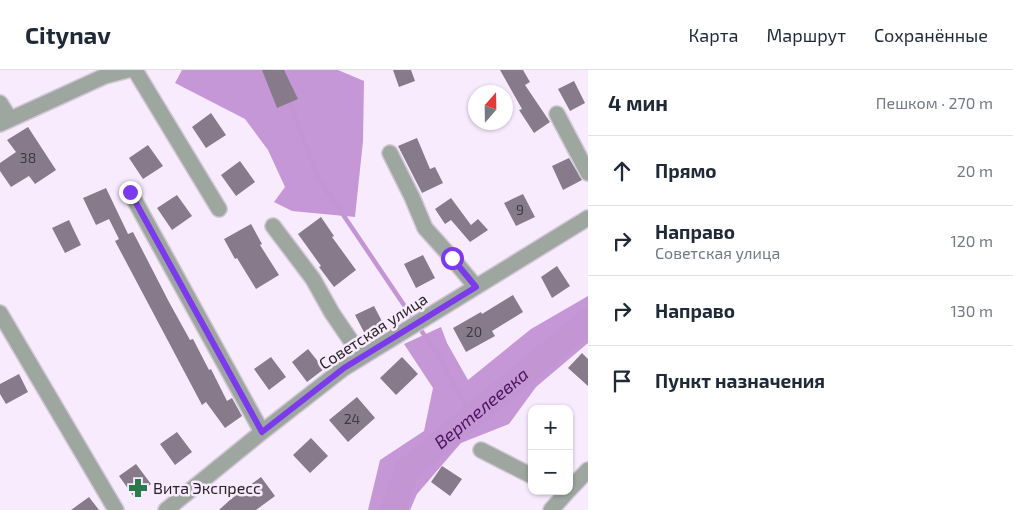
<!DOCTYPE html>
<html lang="ru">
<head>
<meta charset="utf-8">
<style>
	:root { --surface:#fff; --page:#f2f2f3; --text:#1f2937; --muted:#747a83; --line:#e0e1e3 }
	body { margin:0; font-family:"Exo 2",sans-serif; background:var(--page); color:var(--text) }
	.controls { position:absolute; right:15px; bottom:15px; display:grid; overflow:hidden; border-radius:10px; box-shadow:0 1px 4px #0004 }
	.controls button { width:45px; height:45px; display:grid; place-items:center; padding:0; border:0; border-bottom:1px solid var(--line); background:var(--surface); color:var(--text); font:25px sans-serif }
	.compass { position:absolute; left:468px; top:15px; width:45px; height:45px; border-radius:50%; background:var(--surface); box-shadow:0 1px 4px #0004; rotate:20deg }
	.stop { position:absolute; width:15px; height:15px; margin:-11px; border:4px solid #7c3aed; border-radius:50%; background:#fff }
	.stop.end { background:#7c3aed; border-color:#fff; box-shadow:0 1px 5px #0008 }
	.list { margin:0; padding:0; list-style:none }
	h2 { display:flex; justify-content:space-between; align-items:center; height:65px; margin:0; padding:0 20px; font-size:21px }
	h2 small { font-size:16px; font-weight:400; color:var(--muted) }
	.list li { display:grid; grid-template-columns:32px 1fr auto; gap:15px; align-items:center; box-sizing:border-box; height:70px; padding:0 20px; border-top:1px solid var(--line) }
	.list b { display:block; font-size:19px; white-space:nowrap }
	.list p { margin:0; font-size:16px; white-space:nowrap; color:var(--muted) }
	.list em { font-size:16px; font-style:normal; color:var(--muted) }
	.icon { flex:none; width:28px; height:28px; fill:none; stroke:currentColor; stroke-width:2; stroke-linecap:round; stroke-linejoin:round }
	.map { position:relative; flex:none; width:588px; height:440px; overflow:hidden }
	header { display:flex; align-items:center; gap:30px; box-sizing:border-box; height:70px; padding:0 25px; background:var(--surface); border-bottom:1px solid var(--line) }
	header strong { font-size:24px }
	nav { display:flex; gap:28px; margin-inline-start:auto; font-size:18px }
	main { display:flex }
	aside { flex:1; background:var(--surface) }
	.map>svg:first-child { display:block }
	.forest { fill:#c697d6 }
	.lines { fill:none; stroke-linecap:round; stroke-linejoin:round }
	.stream { stroke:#c395d3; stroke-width:4.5 }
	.river { stroke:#c395d3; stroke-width:25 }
	.building { fill:#877b8b }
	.minor-casing { stroke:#d3c7d7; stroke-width:18 }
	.minor { stroke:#9ea6a0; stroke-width:15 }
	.route { stroke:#7c3aed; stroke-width:6 }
	.labels { text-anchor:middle; stroke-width:5; stroke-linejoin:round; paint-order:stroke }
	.number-label { font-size:14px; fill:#403a43 }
	.street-label { font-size:16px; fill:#29242b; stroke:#f8ebfd }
	.poi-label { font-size:16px; fill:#29242b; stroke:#f8ebfd; text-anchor:start }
	.water-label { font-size:18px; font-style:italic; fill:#4d135e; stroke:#f8ebfd }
</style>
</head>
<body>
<header>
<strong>Citynav</strong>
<nav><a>Карта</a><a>Маршрут</a><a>Сохранённые</a></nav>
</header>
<main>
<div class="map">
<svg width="588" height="440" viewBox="0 0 588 440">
	<rect width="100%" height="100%" fill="#f8ebfd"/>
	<!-- forest -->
	<path class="forest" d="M182 0H338L364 11 363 71 355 147 292 141 274 132 285 117 268 80 245 49 175 13Z
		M588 226V273L536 317 509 354 461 373 417 424 410 440H368L380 390 424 361 433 318 404 274 441 257 447 273 468 310 531 259Z"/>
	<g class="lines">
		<!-- stream -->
		<path class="stream" d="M288 27 317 106 437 284 472 347"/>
		<!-- river -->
		<path class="river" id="s1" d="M393 440 407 400 588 251"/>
	</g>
	<!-- building -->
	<path class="building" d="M262 0H284L298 29 277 38Z
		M393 0H411L415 11 399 17Z
		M500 0H523L530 12 525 15 550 52 534 63 519 40 522 39Z
		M574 11 585 33 570 41 558 19Z
		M211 43 226 65 206 78 192 57Z
		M28 57 56 100 35 114 29 106 11 117 0 101V93L16 82 7 70Z
		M417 68 430 99 435 97 443 113 422 123 398 76Z
		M148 75 163 96 143 109 129 88Z
		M569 88 582 110 563 120 552 96Z
		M240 91 255 112 236 126 221 105Z
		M106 118 128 164 133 162 169 232 190 270 193 269 209 300 211 299 227 331 232 328 242 346 225 358 206 332 202 335 115 171 119 169 109 149 96 155 83 128Z
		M523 124 535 147 516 156 504 133Z
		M177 125 192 146 172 160 157 138Z
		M451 128 471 155 478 149 488 160 470 172 451 150 445 154 435 139Z
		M321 147 334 166 332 167 356 200 334 217 319 197 321 196 298 164Z
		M69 150 81 175 65 183 52 158Z
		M251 154 262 174 260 175 279 205 256 219 237 188 235 189 224 169Z
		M423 185 435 208 416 218 404 194Z
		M557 196 570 216 552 228 541 207Z
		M513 225 523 242 492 261 495 266 466 282 453 258 481 242 482 244Z
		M374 236 386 259 367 268 355 245Z
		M308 279 324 299 307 312 292 292Z
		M582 283 588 289V316L568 298Z
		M271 287 286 307 269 320 254 299Z
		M402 287 418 304 396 325 380 308Z
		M19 304 28 322 6 334 0 324V314Z
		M357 327 375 348 348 372 329 350Z
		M177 362 192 382 175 395 160 374Z
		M311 368 328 386 310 403 293 385Z
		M136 394 151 414 134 427 119 406Z
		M442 396 462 409 450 426 431 412Z
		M261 407 275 426 256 440H219L231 429Z
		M89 427 99 440H71Z"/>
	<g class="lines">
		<!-- minor casing -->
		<g class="minor-casing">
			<path id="minor" d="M135 0 219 139
				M0 33 10 49
				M557 44 588 103
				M0 54 105 6 128 0
				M390 83 412 127 425 158 452 188 476 217
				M130 122 262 362
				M273 156 313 209 332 243 362 287
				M0 243 116 440
				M481 380 532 406
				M569 420 588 400
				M166 440 262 362 344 298 588 148
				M551 440 568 421"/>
		</g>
		<!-- minor -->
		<use href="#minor" class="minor"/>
	</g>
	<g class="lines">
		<!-- route -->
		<path class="route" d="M130 122 262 362 344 298 476 217 452 188"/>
	</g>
	<!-- icons -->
	<defs>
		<g id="pharmacy-bare" transform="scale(1.5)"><path d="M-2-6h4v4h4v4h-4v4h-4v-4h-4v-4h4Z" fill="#297b4d" stroke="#f8ebfd" stroke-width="2.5" paint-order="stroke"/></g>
	</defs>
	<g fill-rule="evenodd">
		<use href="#pharmacy-bare" x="138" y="418"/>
	</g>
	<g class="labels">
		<!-- number labels -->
		<g class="number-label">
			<text x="28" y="93">38</text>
			<text x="520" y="145">9</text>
			<text x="474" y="267">20</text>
			<text x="352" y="354">24</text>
		</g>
		<!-- street labels -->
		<g class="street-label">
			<text transform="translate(373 261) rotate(-33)" y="6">Советская улица</text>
		</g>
		<!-- poi labels -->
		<g class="poi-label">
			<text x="153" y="424">Вита Экспресс</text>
		</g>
		<!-- water labels -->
		<g class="water-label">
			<text dy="6" stroke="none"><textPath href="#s1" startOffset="139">Вертелеевка</textPath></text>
		</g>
	</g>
</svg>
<div class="controls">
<button>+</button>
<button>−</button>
</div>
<svg class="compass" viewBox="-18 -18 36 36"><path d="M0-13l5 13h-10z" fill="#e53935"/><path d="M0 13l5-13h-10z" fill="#747a83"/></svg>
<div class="stop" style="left:452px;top:188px"></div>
<div class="stop end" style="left:130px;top:122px"></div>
</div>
<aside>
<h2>4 мин<small>Пешком · 270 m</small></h2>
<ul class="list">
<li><svg class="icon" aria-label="ahead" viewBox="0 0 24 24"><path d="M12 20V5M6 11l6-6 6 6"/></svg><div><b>Прямо</b></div><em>20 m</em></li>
<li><svg class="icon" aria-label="right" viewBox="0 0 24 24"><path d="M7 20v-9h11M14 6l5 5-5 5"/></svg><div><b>Направо</b><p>Советская улица</p></div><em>120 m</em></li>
<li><svg class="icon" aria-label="right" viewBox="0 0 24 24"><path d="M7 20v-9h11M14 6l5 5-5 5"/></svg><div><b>Направо</b></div><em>130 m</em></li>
<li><svg class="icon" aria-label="arrive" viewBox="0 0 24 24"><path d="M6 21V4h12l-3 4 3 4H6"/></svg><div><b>Пункт назначения</b></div></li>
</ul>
</aside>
</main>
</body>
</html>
